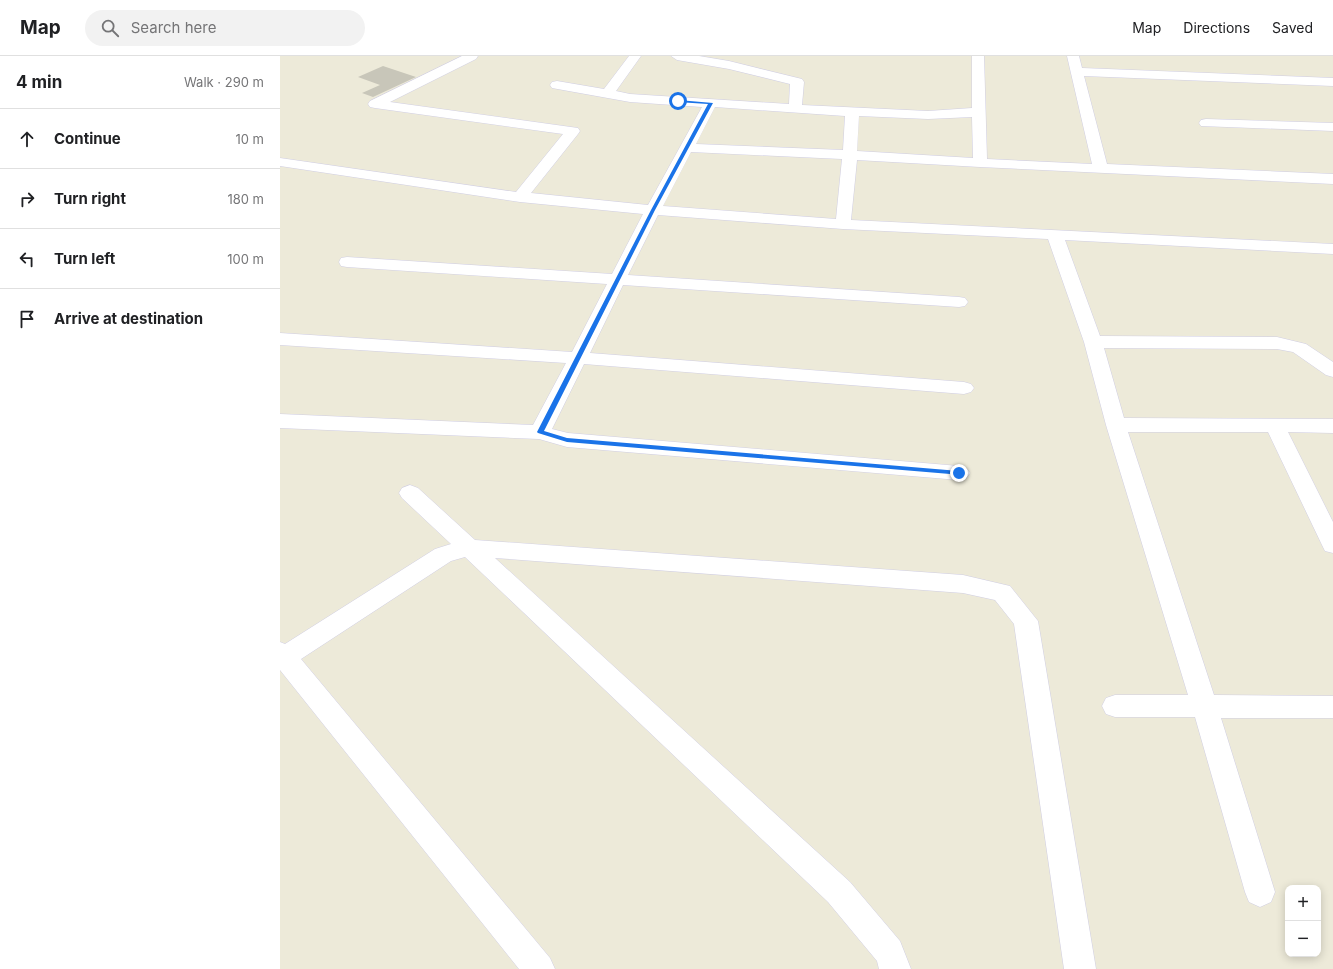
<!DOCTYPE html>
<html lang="en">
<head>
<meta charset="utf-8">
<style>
	:root { --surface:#fff; --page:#f2f2f2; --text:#202124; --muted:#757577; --line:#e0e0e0 }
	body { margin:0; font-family:Inter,sans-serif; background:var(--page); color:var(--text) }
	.controls { position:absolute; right:12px; bottom:12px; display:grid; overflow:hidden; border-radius:8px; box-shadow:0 2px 10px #0003 }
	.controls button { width:36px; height:36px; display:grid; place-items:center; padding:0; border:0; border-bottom:1px solid var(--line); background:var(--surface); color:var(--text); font:20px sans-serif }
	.stop { position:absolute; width:12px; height:12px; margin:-9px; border:3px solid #1a73e8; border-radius:50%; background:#fff }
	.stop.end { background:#1a73e8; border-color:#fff; box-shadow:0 1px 4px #0008 }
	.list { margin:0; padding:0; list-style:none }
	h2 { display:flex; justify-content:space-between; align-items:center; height:52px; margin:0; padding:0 16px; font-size:17px }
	h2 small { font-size:13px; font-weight:400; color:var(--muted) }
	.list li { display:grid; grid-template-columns:26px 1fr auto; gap:12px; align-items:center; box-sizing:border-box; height:60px; padding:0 16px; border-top:1px solid var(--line) }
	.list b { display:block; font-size:15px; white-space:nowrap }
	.list em { font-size:13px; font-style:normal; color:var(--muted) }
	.icon { flex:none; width:22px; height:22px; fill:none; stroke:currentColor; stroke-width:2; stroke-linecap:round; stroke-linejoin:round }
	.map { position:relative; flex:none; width:1053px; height:913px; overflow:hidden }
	header { display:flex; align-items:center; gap:24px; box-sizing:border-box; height:56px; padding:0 20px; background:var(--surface); border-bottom:1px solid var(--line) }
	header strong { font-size:19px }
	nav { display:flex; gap:22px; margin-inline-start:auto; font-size:14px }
	.search { width:280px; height:36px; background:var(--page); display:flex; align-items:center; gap:10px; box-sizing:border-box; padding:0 14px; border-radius:22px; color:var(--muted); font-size:15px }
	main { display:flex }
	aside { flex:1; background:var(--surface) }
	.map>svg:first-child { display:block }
	.building { fill:#c8c6b9 }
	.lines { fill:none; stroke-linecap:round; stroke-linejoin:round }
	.minor-casing { stroke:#d0cee3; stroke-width:1 }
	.minor { fill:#fff; fill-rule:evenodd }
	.route { fill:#1a73e8 }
</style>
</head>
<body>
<header>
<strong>Map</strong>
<div class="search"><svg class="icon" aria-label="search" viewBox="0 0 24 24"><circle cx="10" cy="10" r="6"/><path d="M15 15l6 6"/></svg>Search here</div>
<nav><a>Map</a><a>Directions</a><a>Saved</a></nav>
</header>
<main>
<aside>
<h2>4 min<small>Walk · 290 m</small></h2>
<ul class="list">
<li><svg class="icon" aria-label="ahead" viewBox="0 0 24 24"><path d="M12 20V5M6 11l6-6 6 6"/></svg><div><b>Continue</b></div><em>10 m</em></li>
<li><svg class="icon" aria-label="right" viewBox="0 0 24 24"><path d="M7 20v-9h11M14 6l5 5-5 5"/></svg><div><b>Turn right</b></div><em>180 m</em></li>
<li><svg class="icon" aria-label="left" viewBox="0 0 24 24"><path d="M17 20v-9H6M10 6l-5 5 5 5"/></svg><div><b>Turn left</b></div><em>100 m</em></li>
<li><svg class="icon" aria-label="arrive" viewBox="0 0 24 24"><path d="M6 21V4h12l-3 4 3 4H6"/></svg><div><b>Arrive at destination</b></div></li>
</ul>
</aside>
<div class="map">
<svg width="1053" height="913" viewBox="0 0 1053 913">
	<rect width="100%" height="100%" fill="#edead9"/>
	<!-- building -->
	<path class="building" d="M103 10 136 21 93 41 82 37 100 29 78 21Z"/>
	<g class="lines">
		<!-- minor casing -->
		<g class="minor-casing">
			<path id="minor" d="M182 0H198L196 3 110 46 298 72 300 75 298 78 251 137 368 149 422 51 350 46 272 32 270 29 272 26 277 25 324 33 349 0H361L336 35 350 38 509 48 510 28 449 13 397 4 391 0H419L449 5 522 23 524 26 522 49 648 55 692 52V0H704L707 103 812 108 787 0H799L802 12 1053 22V30L804 20 827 108 1053 118V128L700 111 577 104 571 164 1053 188V198L785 184 820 280 997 281 1026 288 1053 306V321L1046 319 1013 296 997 293 824 292 844 362 1053 363V377L1008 376 1053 466V497L1045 495 1042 489 988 376H848L934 639 1053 640V662H941L995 836 991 846 980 851 969 846 965 836 915 661H835L826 658 822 650 826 642 835 639H908L826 369 804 286 768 183 563 173 378 159 348 219 679 241 685 242 688 246 685 250 679 251 343 229 310 297 684 326 691 328 694 332 691 336 684 338 304 308 272 373 288 377 679 410 686 412 690 417 686 422 679 424 287 391 259 383 0 372V358L253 369 286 307 0 289V277L292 296 327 228 67 211 61 210 59 206 61 202 67 201 332 218 363 158 240 146 0 110V102L236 136 283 78 95 52 90 51 88 48 90 45ZM435 51 565 60 563 94 416 88ZM579 60 648 63 692 61 693 102 577 95ZM411 96 562 103 556 163 383 150Z
				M926 63 1053 67V75L921 70 919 67 921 64Z
				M130 429 138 432 195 484 683 519 730 530 758 565 816 913H784L734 568 715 544 683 537 215 502 570 826 620 885 631 913H599L597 905 548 846 185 501 171 505 21 603 270 902 275 913H239L0 614V586L5 588 155 493 171 488 122 442 119 437 122 432Z"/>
		</g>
		<!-- minor -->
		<use href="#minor" class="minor"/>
	</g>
	<!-- route -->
	<path class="route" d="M398 44 433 47 375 154 264 375 287 382 679 415 682 416V419L287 386 258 377 257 376 371 154 428 48 397 46Z"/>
</svg>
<div class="controls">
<button>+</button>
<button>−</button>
</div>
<div class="stop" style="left:398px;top:45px"></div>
<div class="stop end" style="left:679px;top:417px"></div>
</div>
</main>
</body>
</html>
